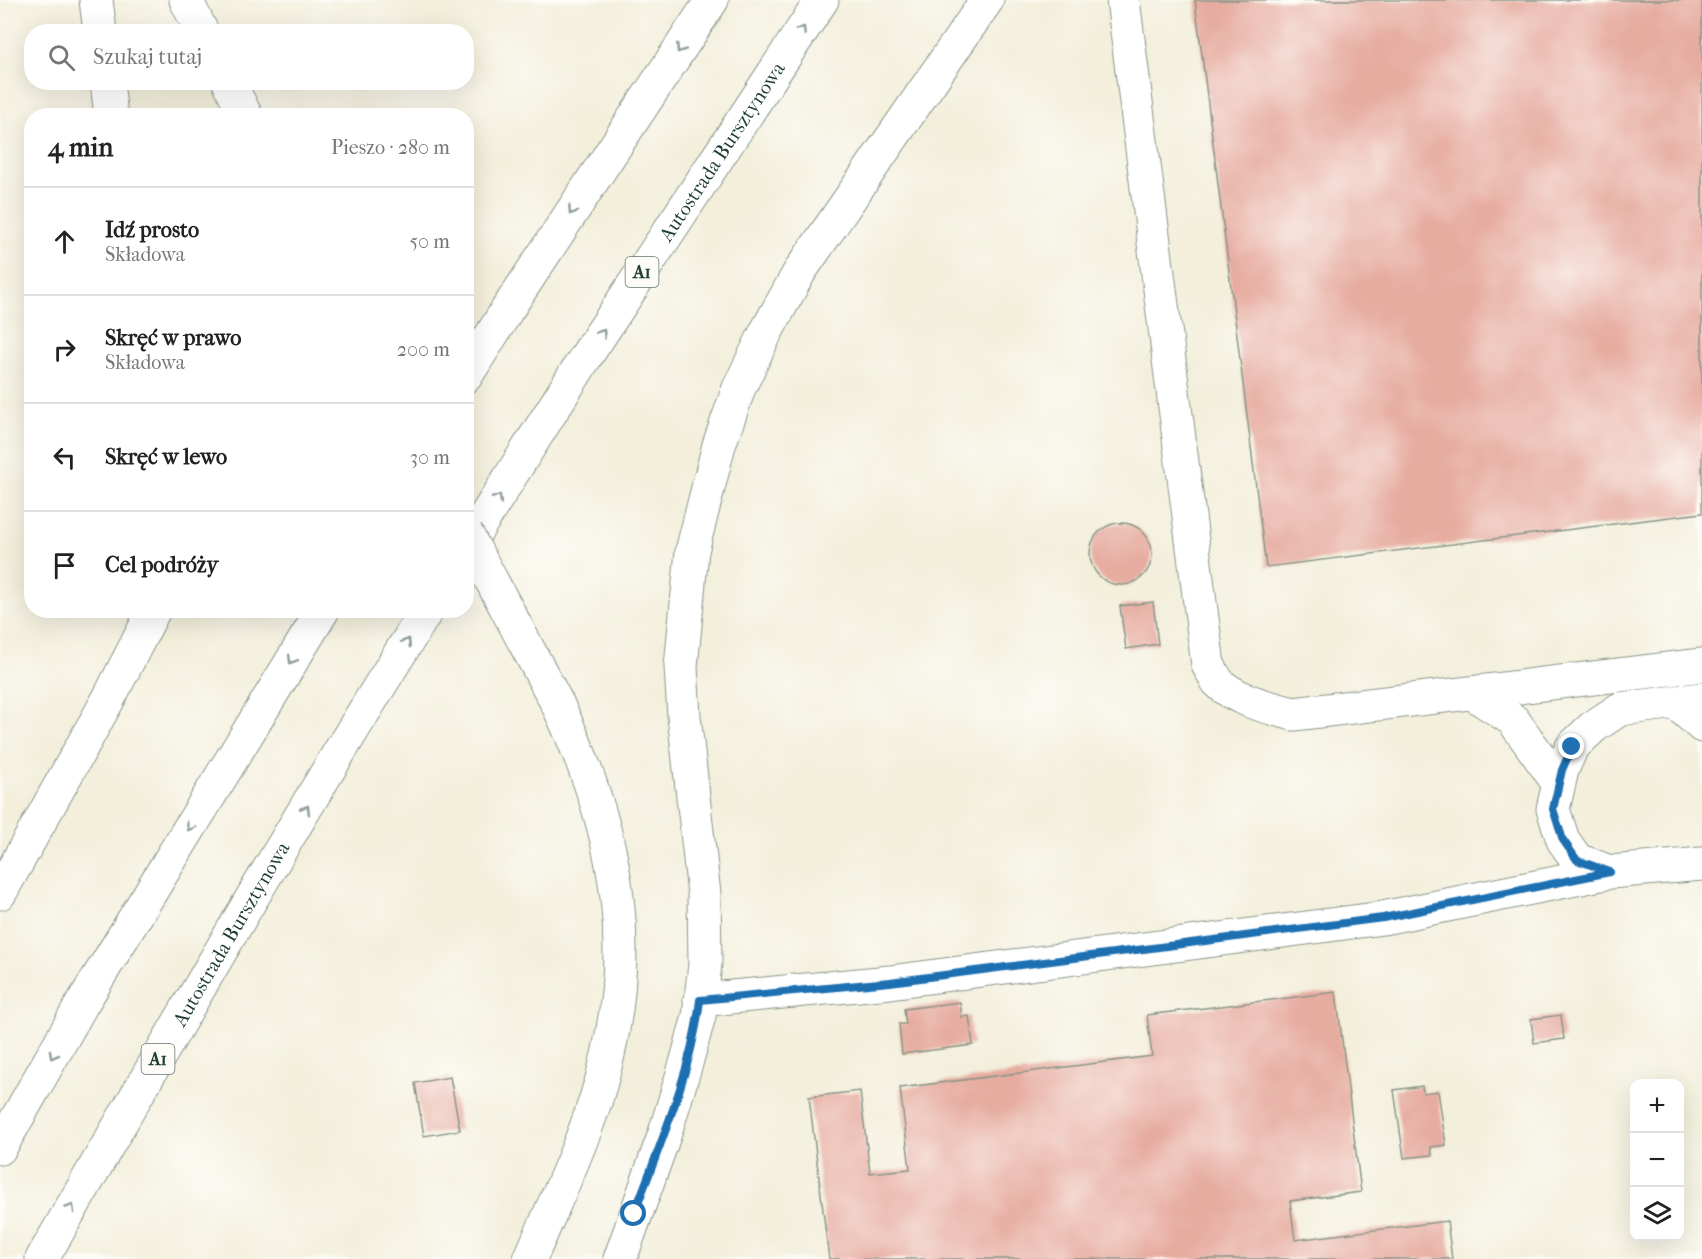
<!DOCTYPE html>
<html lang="pl">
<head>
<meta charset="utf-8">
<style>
	:root { --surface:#fff; --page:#f6f6f6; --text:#222; --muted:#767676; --line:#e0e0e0 }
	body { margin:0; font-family:"IM FELL French Canon",serif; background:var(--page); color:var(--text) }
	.controls { position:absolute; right:18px; bottom:18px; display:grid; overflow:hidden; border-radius:12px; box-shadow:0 6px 24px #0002 }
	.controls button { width:54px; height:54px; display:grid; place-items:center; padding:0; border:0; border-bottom:2px solid var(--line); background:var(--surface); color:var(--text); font:30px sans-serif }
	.stop { position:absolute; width:18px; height:18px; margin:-14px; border:4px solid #1f6fb2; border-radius:50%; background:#fff }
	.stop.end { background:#1f6fb2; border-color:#fff; box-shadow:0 2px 6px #0008 }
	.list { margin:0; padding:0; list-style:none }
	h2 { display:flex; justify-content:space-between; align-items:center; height:78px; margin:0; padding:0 24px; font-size:26px }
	h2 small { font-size:20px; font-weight:400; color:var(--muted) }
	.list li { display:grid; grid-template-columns:39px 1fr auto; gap:18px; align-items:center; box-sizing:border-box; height:108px; padding:0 24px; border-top:2px solid var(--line) }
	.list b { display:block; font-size:22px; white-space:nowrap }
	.list p { margin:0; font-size:20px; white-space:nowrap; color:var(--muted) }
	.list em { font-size:20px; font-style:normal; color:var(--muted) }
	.icon { flex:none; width:33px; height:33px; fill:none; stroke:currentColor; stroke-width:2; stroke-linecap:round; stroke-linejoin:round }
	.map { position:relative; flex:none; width:1702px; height:1259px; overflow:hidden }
	.search { position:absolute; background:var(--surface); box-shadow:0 6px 24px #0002; left:24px; top:24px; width:450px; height:66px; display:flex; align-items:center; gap:15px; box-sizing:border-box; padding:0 21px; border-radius:24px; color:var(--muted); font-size:22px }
	.panel { position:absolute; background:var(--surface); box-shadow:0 6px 24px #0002; left:24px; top:108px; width:450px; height:510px; border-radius:24px }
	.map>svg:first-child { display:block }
	.building { fill:#e7aca0 }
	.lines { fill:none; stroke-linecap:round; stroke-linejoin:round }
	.minor-casing { stroke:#899688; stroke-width:35 }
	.highway-casing { stroke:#899688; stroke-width:35 }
	.minor { stroke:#fff; stroke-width:33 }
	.highway { stroke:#fff; stroke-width:33 }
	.minor-bridge-casing { stroke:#899688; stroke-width:35; stroke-linecap:butt }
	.minor-bridge { stroke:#fff; stroke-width:33 }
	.oneway { stroke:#8f9e9a }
	.route { stroke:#1f6fb2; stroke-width:8 }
	.labels { text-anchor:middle; stroke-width:4.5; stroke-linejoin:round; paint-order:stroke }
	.shield { fill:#fdfcf7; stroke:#62766e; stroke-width:1.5 }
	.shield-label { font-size:18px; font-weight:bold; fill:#1f3d34 }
	.street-label { font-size:20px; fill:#1f3d34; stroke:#fdfcf7 }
</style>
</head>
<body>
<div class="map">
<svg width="1702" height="1259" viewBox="0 0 1702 1259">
	<rect width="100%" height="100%" fill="#fdfcf7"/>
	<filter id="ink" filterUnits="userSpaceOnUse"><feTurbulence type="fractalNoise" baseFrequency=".0167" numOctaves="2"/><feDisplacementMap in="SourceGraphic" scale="12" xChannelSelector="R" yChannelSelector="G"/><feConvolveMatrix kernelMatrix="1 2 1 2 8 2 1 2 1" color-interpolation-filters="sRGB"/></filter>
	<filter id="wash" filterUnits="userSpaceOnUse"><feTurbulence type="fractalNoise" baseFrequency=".008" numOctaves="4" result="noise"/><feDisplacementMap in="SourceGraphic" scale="24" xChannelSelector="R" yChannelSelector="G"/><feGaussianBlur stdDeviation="1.35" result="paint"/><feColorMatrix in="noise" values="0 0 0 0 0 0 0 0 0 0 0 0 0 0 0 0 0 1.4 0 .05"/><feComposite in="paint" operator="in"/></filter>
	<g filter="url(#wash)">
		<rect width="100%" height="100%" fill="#f3efdb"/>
		<g id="blocks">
			<!-- building -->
			<path class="building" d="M1195 0H1702V513L1266 567Z
				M1090 554a31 31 0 1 1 62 0a31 31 0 1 1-62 0Z
				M1153 602 1158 644 1126 649 1120 606Z
				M1336 992 1361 1192 1290 1201 1295 1240 1447 1221 1452 1259H829L809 1097 860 1091 870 1173 910 1169 900 1088 1152 1056 1147 1015Z
				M960 1002 962 1017 969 1016 973 1045 902 1054 899 1024H906L904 1009Z
				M1561 1015 1564 1039 1534 1043 1531 1019Z
				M450 1077 460 1130 424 1136 415 1083Z
				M1422 1086 1423 1093 1438 1091 1446 1145 1431 1147 1432 1155 1404 1158 1394 1090Z"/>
		</g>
	</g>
	<g filter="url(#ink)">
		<use href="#blocks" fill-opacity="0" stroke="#899688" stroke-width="1.5"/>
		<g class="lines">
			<!-- minor casing -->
			<g class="minor-casing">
				<path id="minor" d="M96 0 100 32
					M186 0 202 32
					M1123 0 1208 665C1212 670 1214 677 1218 682 1235 700 1271 708 1294 714L1702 665
					M107 82 111 116
					M229 82 246 116
					M1472 693 1513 720 1559 784
					M1702 699 1620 709 1593 727 1572 747 1562 770 1553 809 1563 840 1577 860 1610 872 1702 864
					M1675 702 1702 726
					M0 893 109 698 154 610
					M700 1000 890 982 1383 918 1610 872
					M530 1259C553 1206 578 1154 596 1099 641 957 620 835 557 703
					M620 1259 665 1133 687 1060 699 1016 705 964 704 894 684 716 681 667 692 551 719 445 739 388 766 332 800 271 987 0"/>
			</g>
			<!-- highway casing -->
			<g class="highway-casing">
				<g id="highway">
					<path d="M466 376 507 310 712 0"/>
					<path id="s1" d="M466 547 585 358 822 0"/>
					<path d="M0 1148 82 1004 323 610"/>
					<path id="s2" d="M42 1259C168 1041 293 823 427 610"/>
				</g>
			</g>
			<!-- minor -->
			<use href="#minor" class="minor"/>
			<!-- highway -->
			<use href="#highway" class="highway"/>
			<!-- minor-bridge casing -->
			<g class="minor-bridge-casing">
				<path id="minor-bridge" d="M466 533 557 703"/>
			</g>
			<!-- minor-bridge -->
			<use href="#minor-bridge" class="minor-bridge"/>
		</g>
		<!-- one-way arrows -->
		<defs><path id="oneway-chevron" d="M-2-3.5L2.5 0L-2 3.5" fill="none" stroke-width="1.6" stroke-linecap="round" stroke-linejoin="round" transform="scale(1.5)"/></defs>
		<g class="oneway">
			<use href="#oneway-chevron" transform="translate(802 30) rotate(-57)"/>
			<use href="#oneway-chevron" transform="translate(680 49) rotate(124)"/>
			<use href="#oneway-chevron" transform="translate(572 211) rotate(124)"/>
			<use href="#oneway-chevron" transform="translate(602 333) rotate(-57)"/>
			<use href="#oneway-chevron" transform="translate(498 498) rotate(-58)"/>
			<use href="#oneway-chevron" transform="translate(407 642) rotate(-58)"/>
			<use href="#oneway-chevron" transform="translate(292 660) rotate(122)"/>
			<use href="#oneway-chevron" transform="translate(306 809) rotate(-59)"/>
			<use href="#oneway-chevron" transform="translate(190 827) rotate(122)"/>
			<use href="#oneway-chevron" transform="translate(53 1055) rotate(119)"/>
			<use href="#oneway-chevron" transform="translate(71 1208) rotate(-60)"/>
		</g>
	</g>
	<g class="lines" filter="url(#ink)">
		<!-- route -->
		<path class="route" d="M634 1214C659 1147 692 1071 700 1000L890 982 1383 918 1610 872 1577 860 1563 840 1553 809 1562 770 1572 747"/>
	</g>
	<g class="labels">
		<!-- shield labels -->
		<g class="shield">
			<rect x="625.5" y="257" width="33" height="30" rx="4.5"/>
			<rect x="141.5" y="1044" width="33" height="30" rx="4.5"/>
		</g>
		<g class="shield-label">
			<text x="642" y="278">A1</text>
			<text x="158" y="1065">A1</text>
		</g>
		<!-- street labels -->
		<g class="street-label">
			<text dy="7" stroke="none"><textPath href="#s1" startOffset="471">Autostrada Bursztynowa</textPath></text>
			<text dy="7" stroke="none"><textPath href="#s2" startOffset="376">Autostrada Bursztynowa</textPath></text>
		</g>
	</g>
</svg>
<div class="controls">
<button>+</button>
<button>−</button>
<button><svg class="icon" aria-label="layers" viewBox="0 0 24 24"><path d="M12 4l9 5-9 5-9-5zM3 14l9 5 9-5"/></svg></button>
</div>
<div class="stop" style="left:634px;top:1214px"></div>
<div class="stop end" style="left:1572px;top:747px"></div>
<div class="search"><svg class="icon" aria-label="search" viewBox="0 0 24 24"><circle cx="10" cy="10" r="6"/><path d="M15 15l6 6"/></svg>Szukaj tutaj</div>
<section class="panel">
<h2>4 min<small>Pieszo · 280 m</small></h2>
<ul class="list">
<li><svg class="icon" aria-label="ahead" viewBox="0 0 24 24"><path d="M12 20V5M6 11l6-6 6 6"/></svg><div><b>Idź prosto</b><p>Składowa</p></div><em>50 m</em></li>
<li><svg class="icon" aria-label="right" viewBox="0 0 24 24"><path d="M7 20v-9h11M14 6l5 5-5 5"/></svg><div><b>Skręć w prawo</b><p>Składowa</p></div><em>200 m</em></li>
<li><svg class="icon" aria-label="left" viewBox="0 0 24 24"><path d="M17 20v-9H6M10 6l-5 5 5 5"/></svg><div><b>Skręć w lewo</b></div><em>30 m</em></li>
<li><svg class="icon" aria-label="arrive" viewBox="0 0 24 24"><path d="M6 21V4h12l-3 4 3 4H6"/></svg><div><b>Cel podróży</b></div></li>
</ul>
</section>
</div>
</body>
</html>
